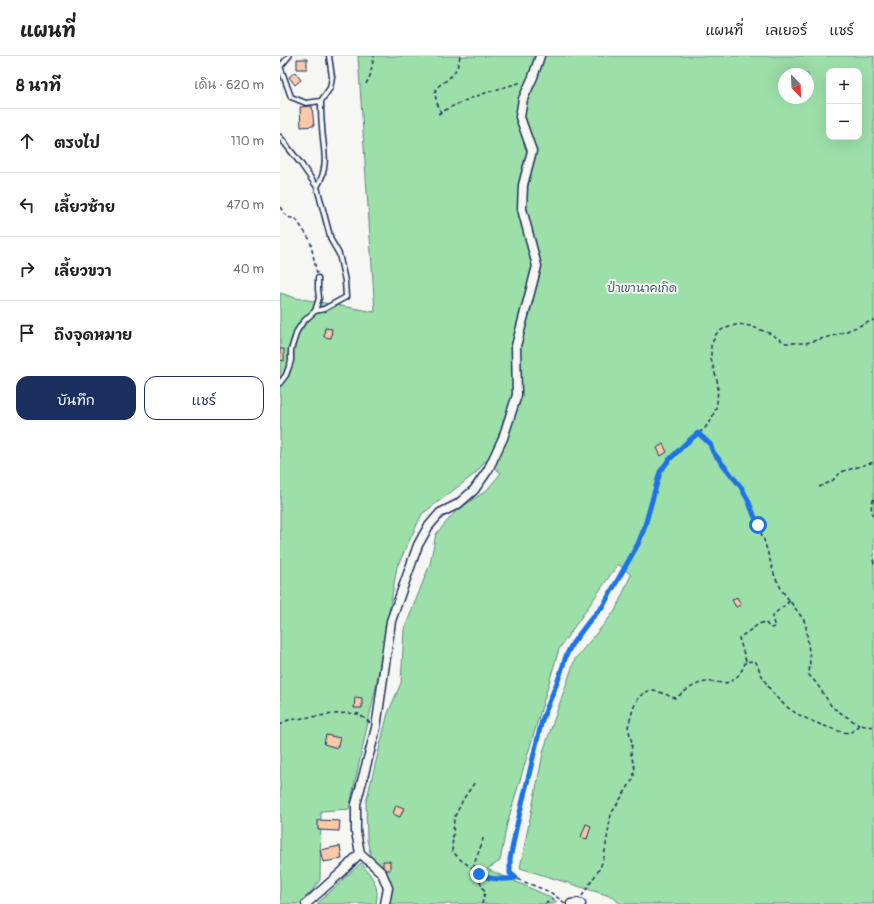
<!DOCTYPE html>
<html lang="th">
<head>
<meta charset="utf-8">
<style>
	:root { --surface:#fff; --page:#f2f2f2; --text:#222; --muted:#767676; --line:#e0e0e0; --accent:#1b2f5e }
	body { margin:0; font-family:Pangolin,"Playpen Sans Thai",sans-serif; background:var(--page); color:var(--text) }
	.controls { position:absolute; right:12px; top:12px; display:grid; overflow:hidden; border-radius:8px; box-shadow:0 4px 16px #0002 }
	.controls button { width:36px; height:36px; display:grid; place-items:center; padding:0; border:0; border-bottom:1px solid var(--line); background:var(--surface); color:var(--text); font:20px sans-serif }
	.compass { position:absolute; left:498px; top:12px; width:36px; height:36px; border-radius:50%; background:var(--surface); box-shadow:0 4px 16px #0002; rotate:157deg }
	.stop { position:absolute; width:12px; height:12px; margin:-9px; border:3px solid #1a73e8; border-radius:50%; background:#fff }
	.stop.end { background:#1a73e8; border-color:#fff; box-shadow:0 1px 4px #0008 }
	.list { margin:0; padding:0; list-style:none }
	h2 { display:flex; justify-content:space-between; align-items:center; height:52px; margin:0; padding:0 16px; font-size:17px }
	h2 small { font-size:13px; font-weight:400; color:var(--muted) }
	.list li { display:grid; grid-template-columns:26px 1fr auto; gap:12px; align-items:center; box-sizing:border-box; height:64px; padding:0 16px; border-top:1px solid var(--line) }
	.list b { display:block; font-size:15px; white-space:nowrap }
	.list em { font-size:13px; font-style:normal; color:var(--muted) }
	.actions { display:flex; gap:8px; padding:12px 16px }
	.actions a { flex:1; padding:9px 0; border:1px solid var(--accent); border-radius:12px; text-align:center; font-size:14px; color:var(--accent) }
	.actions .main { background:var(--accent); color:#fff }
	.icon { flex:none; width:22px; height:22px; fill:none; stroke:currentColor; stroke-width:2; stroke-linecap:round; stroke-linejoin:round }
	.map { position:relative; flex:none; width:594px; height:848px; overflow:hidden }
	header { display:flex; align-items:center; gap:24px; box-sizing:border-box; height:56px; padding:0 20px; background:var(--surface); border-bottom:1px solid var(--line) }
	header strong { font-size:19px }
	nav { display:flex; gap:22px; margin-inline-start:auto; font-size:14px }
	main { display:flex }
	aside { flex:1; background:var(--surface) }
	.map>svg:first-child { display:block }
	.green { fill:#9ddfa9; stroke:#5c8784; fill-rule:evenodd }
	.building { fill:#fbc8aa; stroke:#1b2f5e }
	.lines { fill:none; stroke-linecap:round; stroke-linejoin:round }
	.service-casing { stroke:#1b2f5e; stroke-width:7 }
	.minor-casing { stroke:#1b2f5e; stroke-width:11 }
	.path { stroke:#1b2f5e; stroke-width:1.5; stroke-dasharray:4 3; stroke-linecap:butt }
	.service { stroke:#f6f6f2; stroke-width:4 }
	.minor { stroke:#f6f6f2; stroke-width:8 }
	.route { stroke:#1a73e8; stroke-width:5 }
	.labels { text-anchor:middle; stroke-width:4; stroke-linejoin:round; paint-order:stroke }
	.park-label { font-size:12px; fill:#3c5b71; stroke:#f6f6f2 }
</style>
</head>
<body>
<header>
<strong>แผนที่</strong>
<nav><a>แผนที่</a><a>เลเยอร์</a><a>แชร์</a></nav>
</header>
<main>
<aside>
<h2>8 นาที<small>เดิน · 620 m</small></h2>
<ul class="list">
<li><svg class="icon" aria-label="ahead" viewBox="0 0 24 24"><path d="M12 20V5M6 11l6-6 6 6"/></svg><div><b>ตรงไป</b></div><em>110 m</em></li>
<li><svg class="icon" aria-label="left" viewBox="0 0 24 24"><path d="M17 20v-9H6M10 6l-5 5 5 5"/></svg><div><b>เลี้ยวซ้าย</b></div><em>470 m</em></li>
<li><svg class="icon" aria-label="right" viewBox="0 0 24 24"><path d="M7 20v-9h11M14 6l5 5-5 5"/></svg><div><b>เลี้ยวขวา</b></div><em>40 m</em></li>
<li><svg class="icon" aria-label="arrive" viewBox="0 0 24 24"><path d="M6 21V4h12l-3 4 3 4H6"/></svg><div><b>ถึงจุดหมาย</b></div></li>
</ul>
<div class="actions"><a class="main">บันทึก</a><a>แชร์</a></div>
</aside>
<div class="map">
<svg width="594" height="848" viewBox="0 0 594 848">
	<rect width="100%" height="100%" fill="#f6f6f2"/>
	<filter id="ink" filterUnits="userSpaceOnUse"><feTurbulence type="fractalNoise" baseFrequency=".025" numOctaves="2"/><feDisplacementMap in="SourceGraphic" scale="8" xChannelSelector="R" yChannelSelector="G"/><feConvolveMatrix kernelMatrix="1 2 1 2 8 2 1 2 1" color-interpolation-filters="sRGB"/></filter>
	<g filter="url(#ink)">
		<!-- green -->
		<path class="green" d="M78 0H594V848H340L333 841 240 812 264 693 295 603 335 555 351 519 338 508 279 593 227 768 220 805 207 813 268 840 277 846 274 848H105L102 823 92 804 87 784 86 746 108 657 121 627 124 574 150 508 156 478 177 454 206 435 221 417 205 405 196 417 142 458 117 511 96 630 69 753 41 755 40 824 22 848H0V237L16 242 95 256ZM549 15H579V81H549ZM504 18H528V42H504Z
			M81 807C92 821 100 829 96 848H37Z"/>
		<!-- building -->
		<path class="building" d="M17 3H27V13H17Z
			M15 16 21 24 15 29 9 21Z
			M32 50 34 70 21 71 20 51Z
			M45 272 52 273 51 282 44 281Z
			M0 293H4V305L0 304Z
			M383 388 387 396 381 400 377 392Z
			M457 541 461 549 456 551 452 544Z
			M75 641 82 642V652H74Z
			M46 679 60 682 57 692 44 688Z
			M116 749 124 752 120 761 113 758Z
			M38 764 60 765 59 775 38 774Z
			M306 768 311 770 307 783 301 781Z
			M60 790 62 803 43 806 40 794Z
			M103 805H110V814H103Z"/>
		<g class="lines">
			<!-- service casing -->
			<g class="service-casing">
				<path id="service" d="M0 10 11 41 26 47 41 45 50 32 52 21 49 0
					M0 11 9 0
					M0 81 21 108 37 131 51 184 59 198 65 225 66 241 44 253 35 255
					M37 131C50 109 43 94 42 70 41 62 41 54 41 45
					M0 327 6 319 11 305V294L17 275 23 266 35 255 39 242 38 233V222"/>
			</g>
			<!-- minor casing -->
			<g class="minor-casing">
				<path id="minor" d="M26 848 63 815 80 797
					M105 848 108 832 102 817 80 797 76 776V748L96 672 111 565 138 489 148 471 160 457 178 448 194 434 208 414 223 382 237 339 236 290 257 210 242 153 243 129 252 95 240 61 243 43 253 21 260 0
					M291 848 298 847 301 848"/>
			</g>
			<!-- path -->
			<path class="path" d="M86 28 90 20 94 0
				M161 57C147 24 161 35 175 15 178 11 179 5 180 0
				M158 58C186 42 211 35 242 26
				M0 151 7 161 16 163 30 184 37 218
				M418 377 430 388 433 396 461 431 468 444 472 456 484 484 495 521 503 536 524 564 526 571 530 604 529 619 537 628 552 651 579 669
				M539 431 552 425 561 416 594 406
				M594 443C590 448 591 456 594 462
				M594 497 593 503 594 508
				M466 605 459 582 479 568 485 566 490 572 495 571 492 562 494 558 510 545
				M0 669 8 664 54 658 67 657 79 658 90 667
				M203 782C202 791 193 806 194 813 195 824 227 823 236 822
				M194 813 182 805 172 795 174 762 184 742 195 726
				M199 818V823L205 836 202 848
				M302 840 320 812 324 801 331 758 353 723 355 713 351 699 352 687 348 671 353 653 358 642 365 636 374 634 395 642C405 636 414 627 426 626 432 625 439 627 445 627 457 625 462 615 466 605L476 606C493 651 519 662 562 676L570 677 579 669 594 671
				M285 847 270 836 237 823 230 817V803L236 773 262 664 280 619 286 600 292 588 310 564 323 550 358 488 364 473 380 416 388 405 405 389 425 372 431 364 437 349 438 328 431 303V290L436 278 443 273 459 268 470 270 489 277 506 287H526L559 278 594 264
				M265 848 276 841"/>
			<!-- service -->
			<use href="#service" class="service"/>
			<!-- minor -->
			<use href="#minor" class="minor"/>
		</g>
	</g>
	<g class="lines" filter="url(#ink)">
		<!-- route -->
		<path class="route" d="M199 818C210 824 223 824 236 822L230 817V803L236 773 262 664 280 619 286 600 292 588 310 564 323 550 358 488 364 473 380 416 388 405 405 388 418 377 430 388 433 396 461 431 468 444 478 469"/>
	</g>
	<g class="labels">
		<!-- park labels -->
		<g class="park-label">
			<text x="362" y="236">ป่าเขานาคเกิด</text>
		</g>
	</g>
</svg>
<div class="controls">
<button>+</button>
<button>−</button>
</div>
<svg class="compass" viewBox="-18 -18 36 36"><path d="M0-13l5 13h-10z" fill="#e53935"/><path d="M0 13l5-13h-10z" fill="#767676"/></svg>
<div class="stop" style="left:478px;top:469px"></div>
<div class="stop end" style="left:199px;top:818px"></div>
</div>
</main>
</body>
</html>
